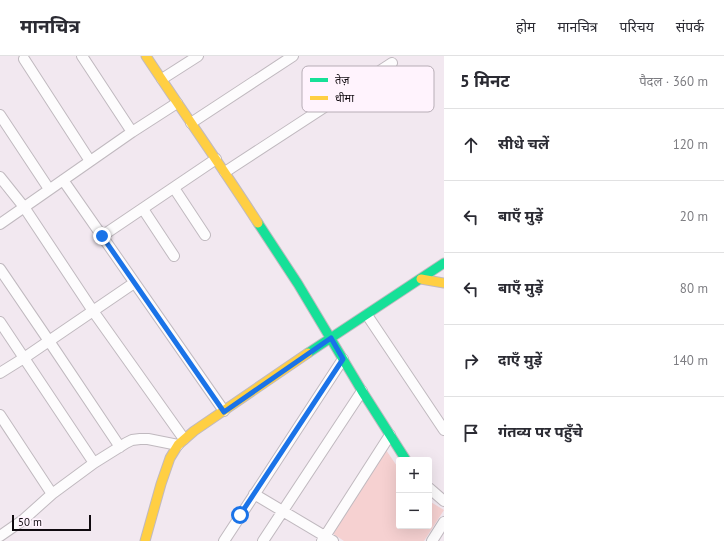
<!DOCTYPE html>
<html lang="hi">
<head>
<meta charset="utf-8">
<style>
	:root { --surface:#fff; --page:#f7f7f7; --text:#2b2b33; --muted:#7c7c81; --line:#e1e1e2 }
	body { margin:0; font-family:"PT Sans","Noto Sans Devanagari",sans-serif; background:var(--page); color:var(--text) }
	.controls { position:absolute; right:12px; bottom:12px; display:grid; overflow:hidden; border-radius:4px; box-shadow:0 4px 16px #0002 }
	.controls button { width:36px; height:36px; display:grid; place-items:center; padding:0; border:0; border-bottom:1px solid var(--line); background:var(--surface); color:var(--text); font:20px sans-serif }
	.scale { position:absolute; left:12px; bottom:10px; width:79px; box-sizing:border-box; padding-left:4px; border:2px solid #100a0f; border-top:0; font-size:11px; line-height:14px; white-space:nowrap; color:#100a0f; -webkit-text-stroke:3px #fff3fd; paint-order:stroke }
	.stop { position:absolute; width:12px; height:12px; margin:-9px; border:3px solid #1a73e8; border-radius:50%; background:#fff }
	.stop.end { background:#1a73e8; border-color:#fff; box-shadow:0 1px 4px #0008 }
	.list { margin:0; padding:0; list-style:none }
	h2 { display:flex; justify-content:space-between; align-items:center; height:52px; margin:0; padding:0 16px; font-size:17px }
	h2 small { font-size:13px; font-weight:400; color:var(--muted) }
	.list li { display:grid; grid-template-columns:26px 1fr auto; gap:12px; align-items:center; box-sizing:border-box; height:72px; padding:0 16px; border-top:1px solid var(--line) }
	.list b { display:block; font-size:15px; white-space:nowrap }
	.list em { font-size:13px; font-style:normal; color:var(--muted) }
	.icon { flex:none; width:22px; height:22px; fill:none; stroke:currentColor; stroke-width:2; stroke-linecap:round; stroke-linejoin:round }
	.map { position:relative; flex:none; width:444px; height:485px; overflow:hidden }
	header { display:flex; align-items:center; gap:24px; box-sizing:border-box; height:56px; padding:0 20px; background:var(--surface); border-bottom:1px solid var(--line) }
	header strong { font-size:19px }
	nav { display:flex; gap:22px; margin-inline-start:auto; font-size:14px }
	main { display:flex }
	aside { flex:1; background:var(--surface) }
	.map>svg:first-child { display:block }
	.green { fill:#f6d1d1 }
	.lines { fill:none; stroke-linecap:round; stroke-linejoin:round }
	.street-casing { stroke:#c0b9bf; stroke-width:12 }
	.fast-casing { stroke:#c0b9bf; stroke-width:11 }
	.slow-casing { stroke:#c0b9bf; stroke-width:11 }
	.street { stroke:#fdfcfd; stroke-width:10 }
	.fast { stroke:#16e098; stroke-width:9 }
	.slow { stroke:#ffcf43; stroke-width:9 }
	.route { stroke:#1a73e8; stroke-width:5 }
	.key { fill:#fff3fd; stroke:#b7adb6; stroke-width:1 }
	.key-label { font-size:11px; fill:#100a0f }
</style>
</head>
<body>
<header>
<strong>मानचित्र</strong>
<nav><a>होम</a><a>मानचित्र</a><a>परिचय</a><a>संपर्क</a></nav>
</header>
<main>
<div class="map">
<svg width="444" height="485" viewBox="0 0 444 485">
	<rect width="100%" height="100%" fill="#f2e8f0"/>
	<!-- green -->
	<path class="green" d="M386 394 399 413V470H429V445L444 454 424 485H344L332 477Z"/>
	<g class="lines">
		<!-- street casing -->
		<g class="street-casing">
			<path id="street" d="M82 0 132 76
				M24 3 90 105
				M162 23 198 0
				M0 59 49 133
				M191 67 293 0
				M225 116 392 7
				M0 121 24 151 93 255 184 383
				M63 124 224 355
				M174 132 205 179
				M143 153 174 200
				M0 168 132 76 177 47
				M102 180 216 103
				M0 213 49 285 120 391
				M367 259 444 374
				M0 266 94 407
				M0 317 24 302 134 227
				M0 359 52 438
				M429 432 444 445
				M254 438 333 485
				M0 480 23 464 52 438 94 407 126 387 132 384 140 383H148L178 389
				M224 485 343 303
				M263 485 362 335
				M322 485 390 379
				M432 485 444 466"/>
		</g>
		<!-- fast casing -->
		<g class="fast-casing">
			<path id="fast" d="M258 167 298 228 362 335 406 404
				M308 297 444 207"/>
		</g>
		<!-- slow casing -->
		<g class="slow-casing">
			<path id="slow" d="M146 0C183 56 222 111 258 167
				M421 223 444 227
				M145 485 161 428 170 402 178 389 194 375 308 297"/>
		</g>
		<!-- street -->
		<use href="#street" class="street"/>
		<!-- fast -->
		<use href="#fast" class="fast"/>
		<!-- slow -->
		<use href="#slow" class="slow"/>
	</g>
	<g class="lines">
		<!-- route -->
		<path class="route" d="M102 180 224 356 331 282 343 303 240 459"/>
	</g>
	<!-- legend -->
	<rect x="302" y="10" width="132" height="46" rx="6" class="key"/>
	<rect x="310" y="22" width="18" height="4" fill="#16e098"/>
	<rect x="310" y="40" width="18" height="4" fill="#ffcf43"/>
	<g class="key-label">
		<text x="335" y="28">तेज़</text>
		<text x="335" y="46">धीमा</text>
	</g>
</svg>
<div class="controls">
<button>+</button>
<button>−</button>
</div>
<div class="scale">50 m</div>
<div class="stop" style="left:240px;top:459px"></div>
<div class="stop end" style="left:102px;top:180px"></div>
</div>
<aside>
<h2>5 मिनट<small>पैदल · 360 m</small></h2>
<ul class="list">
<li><svg class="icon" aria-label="ahead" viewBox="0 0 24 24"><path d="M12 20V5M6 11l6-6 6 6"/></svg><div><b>सीधे चलें</b></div><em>120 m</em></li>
<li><svg class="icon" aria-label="left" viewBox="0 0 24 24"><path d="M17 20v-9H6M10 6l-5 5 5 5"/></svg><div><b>बाएँ मुड़ें</b></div><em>20 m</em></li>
<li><svg class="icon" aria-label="left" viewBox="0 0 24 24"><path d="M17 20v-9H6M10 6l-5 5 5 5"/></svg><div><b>बाएँ मुड़ें</b></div><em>80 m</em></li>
<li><svg class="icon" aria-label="right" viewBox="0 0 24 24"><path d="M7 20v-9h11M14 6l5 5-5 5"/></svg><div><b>दाएँ मुड़ें</b></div><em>140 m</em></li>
<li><svg class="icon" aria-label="arrive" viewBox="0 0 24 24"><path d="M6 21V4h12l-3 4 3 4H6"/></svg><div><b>गंतव्य पर पहुँचे</b></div></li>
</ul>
</aside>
</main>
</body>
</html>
